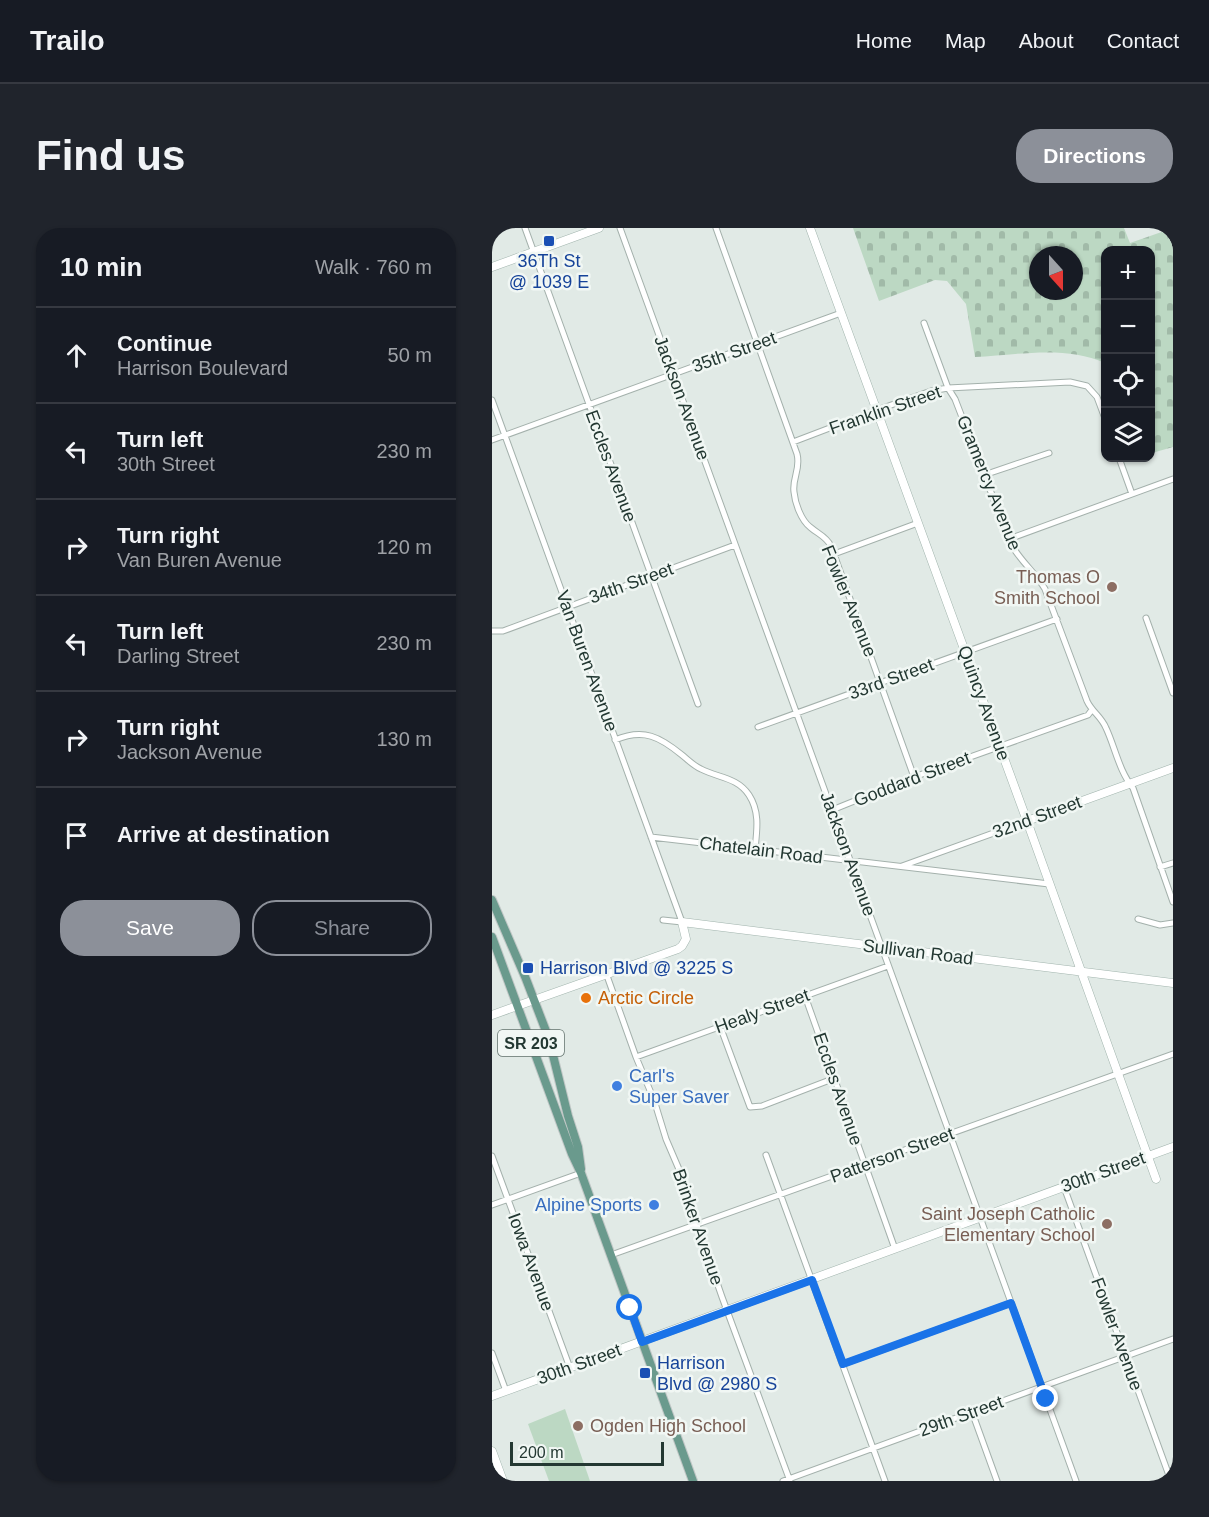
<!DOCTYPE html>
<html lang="en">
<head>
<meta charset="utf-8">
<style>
	:root { --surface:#171b24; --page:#20242c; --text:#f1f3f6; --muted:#9ea1a6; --line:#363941; --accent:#8c9099 }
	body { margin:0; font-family:Helvetica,sans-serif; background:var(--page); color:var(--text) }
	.controls { position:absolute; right:18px; top:18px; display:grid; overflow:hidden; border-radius:12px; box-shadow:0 2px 4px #0004 }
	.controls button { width:54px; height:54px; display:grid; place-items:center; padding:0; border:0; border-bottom:2px solid var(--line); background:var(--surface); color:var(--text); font:30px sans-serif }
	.compass { position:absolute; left:537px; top:18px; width:54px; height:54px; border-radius:50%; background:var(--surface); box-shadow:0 2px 4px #0004; rotate:159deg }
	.scale { position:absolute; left:18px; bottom:15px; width:154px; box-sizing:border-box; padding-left:6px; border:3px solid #233832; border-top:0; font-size:16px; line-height:21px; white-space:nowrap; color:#233832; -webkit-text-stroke:4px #f1f7f4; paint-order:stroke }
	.stop { position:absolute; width:18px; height:18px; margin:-14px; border:4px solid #1a73e8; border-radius:50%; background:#fff }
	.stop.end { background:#1a73e8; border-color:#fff; box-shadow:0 2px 6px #0008 }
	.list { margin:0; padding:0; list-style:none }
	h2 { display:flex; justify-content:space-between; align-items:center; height:78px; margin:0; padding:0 24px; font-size:26px }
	h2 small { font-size:20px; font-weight:400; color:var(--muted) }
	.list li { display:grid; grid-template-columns:39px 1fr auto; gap:18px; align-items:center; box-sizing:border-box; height:96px; padding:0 24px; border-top:2px solid var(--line) }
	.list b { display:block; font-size:22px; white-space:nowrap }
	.list p { margin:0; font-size:20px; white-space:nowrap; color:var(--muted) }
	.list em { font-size:20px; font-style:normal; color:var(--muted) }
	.actions { display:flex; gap:12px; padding:18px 24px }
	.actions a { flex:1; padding:14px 0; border:2px solid var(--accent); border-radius:24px; text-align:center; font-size:21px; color:var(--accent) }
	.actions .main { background:var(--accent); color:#fff }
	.icon { flex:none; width:33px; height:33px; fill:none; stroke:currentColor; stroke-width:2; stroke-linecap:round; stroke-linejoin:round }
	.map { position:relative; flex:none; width:681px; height:1253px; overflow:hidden; border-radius:24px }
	header { display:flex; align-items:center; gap:36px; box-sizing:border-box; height:84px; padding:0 30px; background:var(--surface); border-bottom:2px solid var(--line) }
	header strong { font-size:28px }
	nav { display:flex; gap:33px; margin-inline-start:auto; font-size:21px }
	.intro { display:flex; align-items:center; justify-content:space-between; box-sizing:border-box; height:144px; padding:0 36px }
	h1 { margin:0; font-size:42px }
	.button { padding:15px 27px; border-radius:24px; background:var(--accent); color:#fff; font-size:21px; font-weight:700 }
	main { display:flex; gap:36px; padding:0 36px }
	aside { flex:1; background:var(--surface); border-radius:24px; box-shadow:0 2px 4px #0004 }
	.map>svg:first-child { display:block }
	.cemetery { fill:url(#cemetery-stones); fill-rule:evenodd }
	.garden { fill:#bcd8c3 }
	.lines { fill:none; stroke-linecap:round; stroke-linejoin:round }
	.street-casing { stroke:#a4b1ac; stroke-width:7 }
	.secondary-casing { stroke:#a1b4ad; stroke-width:9 }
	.primary-casing { stroke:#c1c7c6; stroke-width:10 }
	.street { stroke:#fff; stroke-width:5 }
	.secondary { stroke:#fff; stroke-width:8 }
	.primary { stroke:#6a9a8d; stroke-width:8 }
	.route { stroke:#1a73e8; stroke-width:8 }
	.transit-dot { fill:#1a4fb4; stroke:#f1f7f4; stroke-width:2 }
	.education-dot { fill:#8d6e63; stroke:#f1f7f4; stroke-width:2 }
	.food-dot { fill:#e8710a; stroke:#f1f7f4; stroke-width:2 }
	.shop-dot { fill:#3f7fe0; stroke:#f1f7f4; stroke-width:2 }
	.labels { text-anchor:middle; stroke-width:5; stroke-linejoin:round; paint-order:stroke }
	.shield { fill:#f1f7f4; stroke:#61716c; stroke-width:1.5 }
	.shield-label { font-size:16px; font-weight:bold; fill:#233832 }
	.transit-label { font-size:18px; fill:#164399; stroke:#f1f7f4; text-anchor:start }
	.street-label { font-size:18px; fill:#233832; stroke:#f1f7f4 }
	.education-label { font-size:18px; fill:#785e54; stroke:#f1f7f4; text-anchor:end }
	.food-label { font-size:18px; fill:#c56008; stroke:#f1f7f4; text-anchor:start }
	.shop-label { font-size:18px; fill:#366cbe; stroke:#f1f7f4; text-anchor:start }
</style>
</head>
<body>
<header>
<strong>Trailo</strong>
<nav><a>Home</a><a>Map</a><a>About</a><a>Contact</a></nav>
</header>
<div class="intro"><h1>Find us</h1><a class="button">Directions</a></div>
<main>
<aside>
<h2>10 min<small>Walk · 760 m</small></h2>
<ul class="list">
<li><svg class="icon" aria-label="ahead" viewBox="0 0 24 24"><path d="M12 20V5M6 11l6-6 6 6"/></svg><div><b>Continue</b><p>Harrison Boulevard</p></div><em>50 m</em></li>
<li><svg class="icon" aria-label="left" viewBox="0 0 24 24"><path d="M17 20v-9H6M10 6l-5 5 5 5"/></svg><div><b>Turn left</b><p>30th Street</p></div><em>230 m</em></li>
<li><svg class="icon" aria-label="right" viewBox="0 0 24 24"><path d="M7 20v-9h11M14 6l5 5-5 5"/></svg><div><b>Turn right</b><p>Van Buren Avenue</p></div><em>120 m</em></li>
<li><svg class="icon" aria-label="left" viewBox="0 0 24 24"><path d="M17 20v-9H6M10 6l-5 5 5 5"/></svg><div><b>Turn left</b><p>Darling Street</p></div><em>230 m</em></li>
<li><svg class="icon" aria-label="right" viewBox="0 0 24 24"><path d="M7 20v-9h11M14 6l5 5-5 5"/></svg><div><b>Turn right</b><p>Jackson Avenue</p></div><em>130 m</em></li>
<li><svg class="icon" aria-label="arrive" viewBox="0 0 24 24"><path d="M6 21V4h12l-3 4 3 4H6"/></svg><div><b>Arrive at destination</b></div></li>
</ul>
<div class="actions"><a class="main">Save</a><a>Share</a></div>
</aside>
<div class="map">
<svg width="681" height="1253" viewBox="0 0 681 1253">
	<defs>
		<pattern id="cemetery-stones" width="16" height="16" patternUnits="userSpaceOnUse" patternTransform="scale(1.5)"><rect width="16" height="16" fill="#bcd8c3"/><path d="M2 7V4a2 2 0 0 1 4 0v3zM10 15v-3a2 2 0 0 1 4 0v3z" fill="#a1baa8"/></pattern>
	</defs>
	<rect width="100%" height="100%" fill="#e1eae6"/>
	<!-- cemetery -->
	<path class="cemetery" d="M361 0H632L638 15 681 0V219L660 225 659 222 658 22H614L613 135C574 117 525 127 483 129L474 76 455 53 443 52 387 73ZM546 27H582V63H546Z"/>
	<!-- garden -->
	<path class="garden" d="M73 1181 98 1253H57L36 1196Z"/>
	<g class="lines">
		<!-- street casing -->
		<g class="street-casing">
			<path id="street" d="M33 0 206 476
				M128 0 584 1253
				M224 0 305 226C309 241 300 250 302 264 303 275 309 292 318 299 326 306 334 308 339 318L422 549
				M432 95 456 160 463 171 519 316C529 334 543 344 553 361L595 473C600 484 609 488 614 500 623 519 627 543 641 560L681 674
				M0 172 190 694 171 692
				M0 212 349 85
				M301 214 385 182 439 163 456 160 578 154 595 158 605 169 614 193
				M627 230 640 266
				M492 247 557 225
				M517 311 681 251
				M342 326 426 295
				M654 390 681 465
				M0 403H11L243 317
				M266 499 565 391
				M123 512C152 500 168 509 190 527 196 532 202 538 209 541 226 550 245 549 257 567 268 584 265 602 263 621
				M340 582 422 549 596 487 599 483
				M159 609 557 656
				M410 638 535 593
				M668 639 681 635
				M646 691 668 697 681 695
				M114 745 144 829 162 872 174 911 195 960 205 997 230 1069 298 1253
				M313 768 403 1021
				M228 798 258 879 270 878 343 850
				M144 829 396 738
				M274 927 393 1253
				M0 928 78 1140
				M572 959 679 1253
				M0 977 89 945
				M119 1027 681 826
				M0 1125 14 1163
				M351 1136 519 1075
				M480 1184 505 1253
				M291 1253 681 1111"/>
		</g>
		<!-- secondary casing -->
		<g class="secondary-casing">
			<path id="secondary" d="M318 0 535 593 664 951
				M0 39 107 0
				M535 593 681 540
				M0 787 186 721 190 718 194 711 190 694 681 755
				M0 1168 681 919
				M0 1223 11 1253"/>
		</g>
		<!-- primary casing -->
		<g class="primary-casing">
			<path id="primary" d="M0 672 34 751 57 811 76 888 86 919 89 941
				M0 709 80 926 89 945 201 1253"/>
		</g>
		<!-- street -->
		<use href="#street" class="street"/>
		<!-- secondary -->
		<use href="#secondary" class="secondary"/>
		<!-- primary -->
		<use href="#primary" class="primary"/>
	</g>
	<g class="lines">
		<!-- route -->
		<path class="route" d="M138 1080 150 1114 320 1052 351 1136 519 1075 554 1171"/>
	</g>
	<!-- markers -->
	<g class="transit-dot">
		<rect x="51" y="7" width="12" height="12" rx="3"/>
		<rect x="30" y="734" width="12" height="12" rx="3"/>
		<rect x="147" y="1139" width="12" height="12" rx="3"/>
	</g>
	<g class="education-dot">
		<circle cx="620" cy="359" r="6"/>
		<circle cx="615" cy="996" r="6"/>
		<circle cx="86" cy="1198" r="6"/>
	</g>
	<circle class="food-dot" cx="94" cy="770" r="6"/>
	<g class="shop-dot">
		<circle cx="125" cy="858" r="6"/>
		<circle cx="162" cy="977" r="6"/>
	</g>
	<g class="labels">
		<!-- shield labels -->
		<rect class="shield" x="6" y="802" width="66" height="26" rx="4.5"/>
		<g class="shield-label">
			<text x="39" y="821">SR 203</text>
		</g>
		<!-- transit labels -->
		<g class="transit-label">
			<text x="57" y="39" text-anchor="middle">36Th St<tspan x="57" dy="21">@ 1039 E</tspan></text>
			<text x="48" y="746">Harrison Blvd @ 3225 S</text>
			<text x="165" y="1141">Harrison<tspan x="165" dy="21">Blvd @ 2980 S</tspan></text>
		</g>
		<!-- street labels -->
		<g class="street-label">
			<text transform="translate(242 124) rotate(-20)" y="6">35th Street</text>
			<text transform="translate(190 170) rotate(70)" y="6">Jackson Avenue</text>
			<text transform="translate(393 182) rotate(-19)" y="6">Franklin Street</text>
			<text transform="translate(119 238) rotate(70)" y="6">Eccles Avenue</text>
			<text transform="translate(497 255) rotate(68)" y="6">Gramercy Avenue</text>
			<text transform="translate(139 355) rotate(-20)" y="6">34th Street</text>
			<text transform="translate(357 373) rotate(68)" y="6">Fowler Avenue</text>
			<text transform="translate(95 433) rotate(70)" y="6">Van Buren Avenue</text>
			<text transform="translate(399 451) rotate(-20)" y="6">33rd Street</text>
			<text transform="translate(492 475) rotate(70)" y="6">Quincy Avenue</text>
			<text transform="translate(420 551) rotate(-21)" y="6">Goddard Street</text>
			<text transform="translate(545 589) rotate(-20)" y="6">32nd Street</text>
			<text transform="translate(269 622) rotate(7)" y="6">Chatelain Road</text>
			<text transform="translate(356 626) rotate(70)" y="6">Jackson Avenue</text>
			<text transform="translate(426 724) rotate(7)" y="6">Sullivan Road</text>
			<text transform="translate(270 783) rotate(-20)" y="6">Healy Street</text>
			<text transform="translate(346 861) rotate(71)" y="6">Eccles Avenue</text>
			<text transform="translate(400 927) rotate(-20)" y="6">Patterson Street</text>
			<text transform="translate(611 944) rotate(-20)" y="6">30th Street</text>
			<text transform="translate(206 999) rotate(71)" y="6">Brinker Avenue</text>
			<text transform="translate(39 1034) rotate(70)" y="6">Iowa Avenue</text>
			<text transform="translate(625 1106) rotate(70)" y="6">Fowler Avenue</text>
			<text transform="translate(87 1136) rotate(-20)" y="6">30th Street</text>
			<text transform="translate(469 1188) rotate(-20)" y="6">29th Street</text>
		</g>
		<!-- education labels -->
		<g class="education-label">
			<text x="608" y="355">Thomas O<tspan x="608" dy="21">Smith School</tspan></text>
			<text x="603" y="992">Saint Joseph Catholic<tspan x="603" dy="21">Elementary School</tspan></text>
			<text x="98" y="1204" text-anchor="start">Ogden High School</text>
		</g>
		<!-- food labels -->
		<g class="food-label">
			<text x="106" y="776">Arctic Circle</text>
		</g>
		<!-- shop labels -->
		<g class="shop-label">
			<text x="137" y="854">Carl's<tspan x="137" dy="21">Super Saver</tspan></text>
			<text x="150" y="983" text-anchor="end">Alpine Sports</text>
		</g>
	</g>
</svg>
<div class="controls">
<button>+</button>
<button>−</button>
<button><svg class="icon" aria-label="locate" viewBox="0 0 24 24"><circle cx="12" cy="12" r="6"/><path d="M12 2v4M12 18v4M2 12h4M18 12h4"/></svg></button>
<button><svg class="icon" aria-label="layers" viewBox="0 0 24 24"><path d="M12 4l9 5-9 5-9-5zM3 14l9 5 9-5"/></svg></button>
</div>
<svg class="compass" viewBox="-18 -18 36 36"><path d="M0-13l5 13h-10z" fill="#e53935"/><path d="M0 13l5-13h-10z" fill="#9ea1a6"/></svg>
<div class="scale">200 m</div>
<div class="stop" style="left:138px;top:1080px"></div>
<div class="stop end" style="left:554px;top:1171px"></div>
</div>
</main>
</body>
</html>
